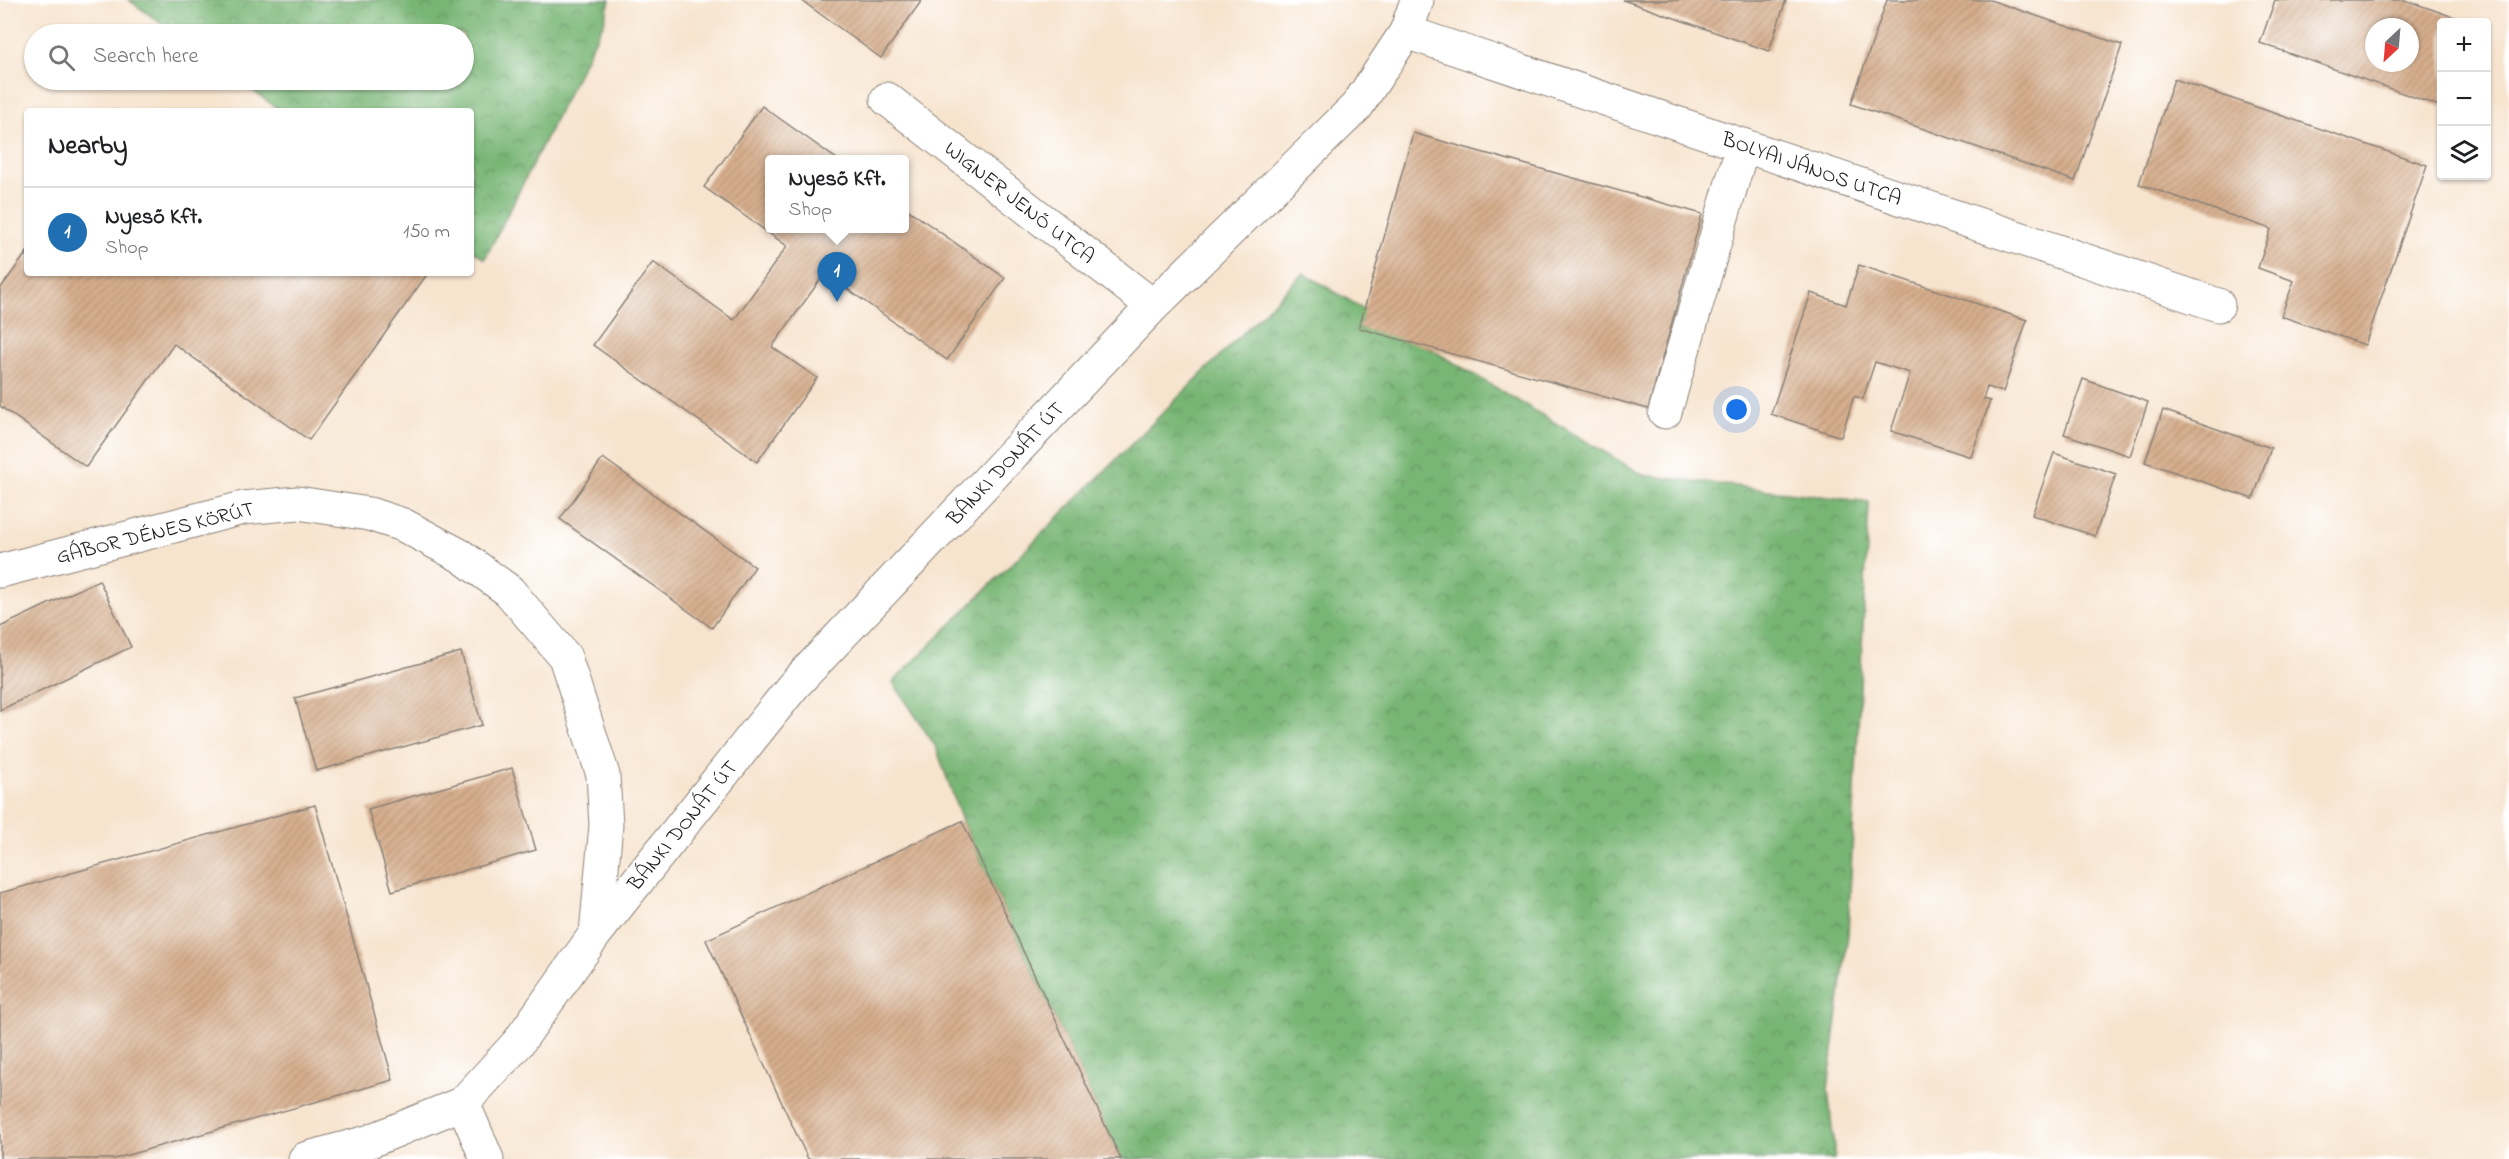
<!DOCTYPE html>
<html lang="en">
<head>
<meta charset="utf-8">
<style>
	:root { --surface:#fff; --page:#f6f6f6; --text:#202124; --muted:#757577; --line:#e0e0e0; --accent:#1f6fb2 }
	body { margin:0; font-family:"Indie Flower",sans-serif; background:var(--page); color:var(--text) }
	.controls { position:absolute; right:18px; top:18px; display:grid; overflow:hidden; border-radius:6px; box-shadow:0 2px 4px #0004 }
	.controls button { width:54px; height:54px; display:grid; place-items:center; padding:0; border:0; border-bottom:2px solid var(--line); background:var(--surface); color:var(--text); font:30px sans-serif }
	.compass { position:absolute; left:2365px; top:18px; width:54px; height:54px; border-radius:50%; background:var(--surface); box-shadow:0 2px 4px #0004; rotate:206deg }
	.you { position:absolute; left:1737px; top:410px; width:21px; height:21px; margin:-15px; border:4px solid #fff; border-radius:50%; background:#1a73e8; box-shadow:0 0 0 9px #1a73e833 }
	.badge { display:grid; place-items:center; width:39px; height:39px; border-radius:50%; background:var(--accent); color:#fff; font-size:20px; font-weight:700 }
	.pin { position:absolute; translate:-50% -50px; filter:drop-shadow(0 2px 3px #0008) }
	.pin::after { content:''; position:absolute; top:32px; width:21px; height:18px; background:inherit; clip-path:polygon(0 0,100% 0,50% 100%) }
	.popup { position:absolute; left:765px; top:155px; width:144px; height:78px; box-sizing:border-box; display:grid; place-content:center; border-radius:6px; background:var(--surface); filter:drop-shadow(0 2px 4px #0005); font-size:20px; white-space:nowrap; color:var(--muted) }
	.popup b { font-size:22px; color:var(--text) }
	.popup::after { content:''; position:absolute; left:50%; top:100%; margin-left:-12px; border:12px solid transparent; border-top-color:var(--surface) }
	.list { margin:0; padding:0; list-style:none }
	h2 { display:flex; justify-content:space-between; align-items:center; height:78px; margin:0; padding:0 24px; font-size:26px }
	h2 small { font-size:20px; font-weight:400; color:var(--muted) }
	.list li { display:grid; grid-template-columns:39px 1fr auto; gap:18px; align-items:center; box-sizing:border-box; height:90px; padding:0 24px; border-top:2px solid var(--line) }
	.list b { display:block; font-size:22px; white-space:nowrap }
	.list p { margin:0; font-size:20px; white-space:nowrap; color:var(--muted) }
	.list em { font-size:20px; font-style:normal; color:var(--muted) }
	.icon { flex:none; width:33px; height:33px; fill:none; stroke:currentColor; stroke-width:2; stroke-linecap:round; stroke-linejoin:round }
	.map { position:relative; flex:none; width:2509px; height:1159px; overflow:hidden }
	.search { position:absolute; background:var(--surface); box-shadow:0 2px 4px #0004; left:24px; top:24px; width:450px; height:66px; display:flex; align-items:center; gap:15px; box-sizing:border-box; padding:0 21px; border-radius:33px; color:var(--muted); font-size:22px }
	.panel { position:absolute; background:var(--surface); box-shadow:0 2px 4px #0004; left:24px; top:108px; width:450px; height:168px; border-radius:6px }
	.map>svg:first-child { display:block }
	.forest { fill:url(#forest-crowns); stroke:#4a6948; stroke-width:1.5 }
	.building { fill:url(#building-hatch); fill-rule:evenodd }
	.lines { fill:none; stroke-linecap:round; stroke-linejoin:round }
	.minor-casing { stroke:#8a8076; stroke-width:35 }
	.minor { stroke:#fff; stroke-width:33 }
	.labels { text-anchor:middle; stroke-width:5; stroke-linejoin:round; paint-order:stroke }
	.street-label { font-size:21px; fill:#1c1c1c; stroke:#fff }
</style>
</head>
<body>
<div class="map">
<svg width="2509" height="1159" viewBox="0 0 2509 1159">
	<defs>
		<pattern id="forest-crowns" width="20" height="18" patternUnits="userSpaceOnUse" patternTransform="scale(1.5)"><rect width="20" height="18" fill="#78b675"/><path d="M2 6a3 3 0 1 1 6 0M12 15a3 3 0 1 1 6 0" fill="none" stroke="#62935f"/></pattern>
		<pattern id="building-hatch" width="6" height="6" patternUnits="userSpaceOnUse" patternTransform="scale(1.5)"><rect width="6" height="6" fill="#d6ae8d"/><path d="M-1 1l2-2M0 6l6-6M5 7l2-2" fill="none" stroke="#b79579"/></pattern>
	</defs>
	<rect width="100%" height="100%" fill="#fff"/>
	<filter id="ink" filterUnits="userSpaceOnUse"><feTurbulence type="fractalNoise" baseFrequency=".0167" numOctaves="2"/><feDisplacementMap in="SourceGraphic" scale="12" xChannelSelector="R" yChannelSelector="G"/><feConvolveMatrix kernelMatrix="1 2 1 2 8 2 1 2 1" color-interpolation-filters="sRGB"/></filter>
	<filter id="wash" filterUnits="userSpaceOnUse"><feTurbulence type="fractalNoise" baseFrequency=".008" numOctaves="4" result="noise"/><feDisplacementMap in="SourceGraphic" scale="24" xChannelSelector="R" yChannelSelector="G"/><feGaussianBlur stdDeviation="1.35" result="paint"/><feColorMatrix in="noise" values="0 0 0 0 0 0 0 0 0 0 0 0 0 0 0 0 0 1.4 0 .05"/><feComposite in="paint" operator="in"/></filter>
	<g filter="url(#wash)">
		<rect width="100%" height="100%" fill="#f7e4cf"/>
		<!-- forest -->
		<path class="forest" d="M129 0H610L604 22 485 259 471 249V111H281L238 80H464V34H176Z
			M1303 273 1643 475 1869 502 1848 934 1828 1089 1835 1159H1121L962 821 936 747 893 682Z"/>
		<g id="blocks">
			<!-- building -->
			<path class="building" d="M801 0H922L881 58Z
				M1623 0H1786L1769 51Z
				M1887 0H1990L2122 45 2075 181 1851 104Z
				M2275 0H2405L2468 22H2442V107L2260 43ZM2374 27H2410V63H2374Z
				M2174 79 2427 165 2365 345 2281 316 2294 281 2258 268 2271 229 2139 184Z
				M762 106 838 160H770V228H904V207L1005 278 947 360 825 273 772 347 817 378 757 462 593 345 653 262 734 320 787 246 704 187Z
				M1413 133 1702 214 1648 409 1359 328Z
				M27 252V273H428L309 440 174 344 86 467 0 406V289Z
				M1859 265 2027 320 2003 392 1987 387 1983 399 1990 401 1971 457 1891 431 1910 373 1875 362 1863 399 1854 396 1841 437 1771 414 1811 293 1846 305Z
				M2083 379 2148 402 2130 456 2064 434Z
				M2163 410 2271 448 2253 499 2145 462Z
				M2054 453 2116 474 2095 536 2032 515Z
				M603 458 755 567 712 628 560 519Z
				M99 580 131 647 0 710V627Z
				M461 652 482 725 316 771 295 698Z
				M512 768 536 850 392 891 368 809Z
				M315 805 393 1080 114 1159H0V893Z
				M962 821 1121 1159H808L706 940Z"/>
		</g>
	</g>
	<g filter="url(#ink)">
		<use href="#blocks" fill-opacity="0" stroke="#8a8076" stroke-width="1.5"/>
		<g class="lines">
			<!-- minor casing -->
			<g class="minor-casing">
				<path id="minor" d="M1406 32 2218 305
					M887 99 1153 306
					M1665 412 1743 145
					M0 571 243 508 298 503 369 514 403 525 461 556 509 591 565 657 603 775 606 825 596 933
					M463 1103 487 1159
					M305 1159 368 1142 463 1103 518 1043 596 933 793 686 1153 306 1357 106 1406 32 1417 0"/>
			</g>
			<!-- minor -->
			<use href="#minor" class="minor"/>
		</g>
	</g>
	<g class="labels">
		<!-- street labels -->
		<g class="street-label">
			<text transform="translate(1812 168) rotate(19)" y="7">BOLYAI JÁNOS UTCA</text>
			<text transform="translate(1020 202) rotate(38)" y="7">WIGNER JENŐ UTCA</text>
			<text transform="translate(1005 463) rotate(-47)" y="7">BÁNKI DONÁT ÚT</text>
			<text transform="translate(155 532) rotate(-14)" y="7">GÁBOR DÉNES KÖRÚT</text>
			<text transform="translate(682 825) rotate(-51)" y="7">BÁNKI DONÁT ÚT</text>
		</g>
	</g>
</svg>
<div class="controls">
<button>+</button>
<button>−</button>
<button><svg class="icon" aria-label="layers" viewBox="0 0 24 24"><path d="M12 4l9 5-9 5-9-5zM3 14l9 5 9-5"/></svg></button>
</div>
<svg class="compass" viewBox="-18 -18 36 36"><path d="M0-13l5 13h-10z" fill="#e53935"/><path d="M0 13l5-13h-10z" fill="#757577"/></svg>
<div class="you"></div>
<div class="pin badge" style="left:837px;top:302px">1</div>
<div class="popup"><b>Nyeső Kft.</b>Shop</div>
<div class="search"><svg class="icon" aria-label="search" viewBox="0 0 24 24"><circle cx="10" cy="10" r="6"/><path d="M15 15l6 6"/></svg>Search here</div>
<section class="panel">
<h2>Nearby<small></small></h2>
<ul class="list">
<li><span class="badge">1</span><div><b>Nyeső Kft.</b><p>Shop</p></div><em>150 m</em></li>
</ul>
</section>
</div>
</body>
</html>
